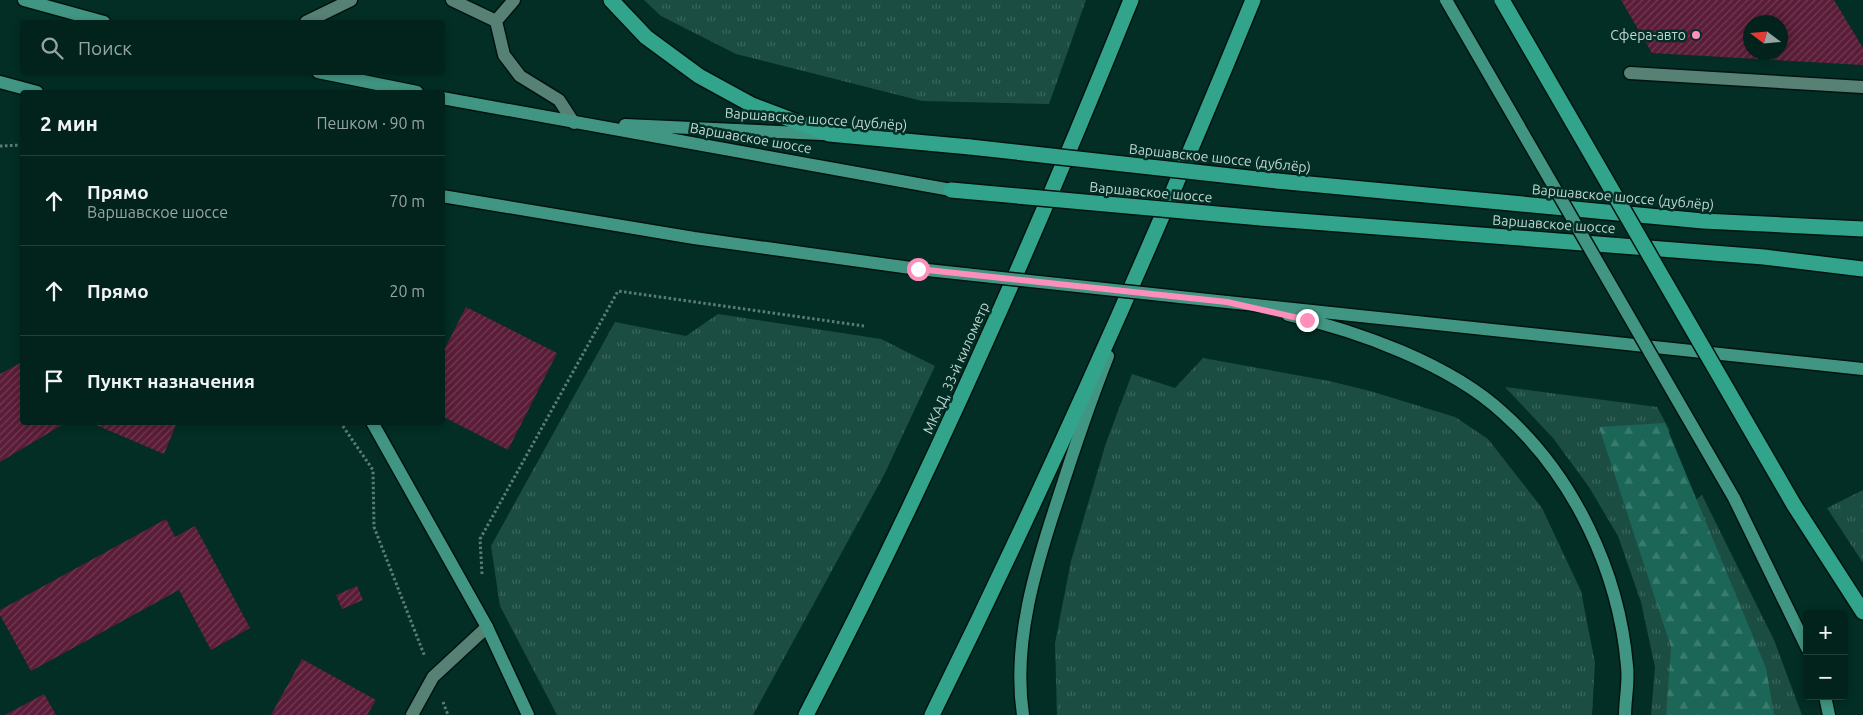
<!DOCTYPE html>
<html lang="ru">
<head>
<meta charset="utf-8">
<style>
	:root { --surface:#02221c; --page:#0c2a25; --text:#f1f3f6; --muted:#96a4a3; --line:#233f3b }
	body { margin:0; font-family:Ubuntu,sans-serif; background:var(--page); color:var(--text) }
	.controls { position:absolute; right:15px; bottom:15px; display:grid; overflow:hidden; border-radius:5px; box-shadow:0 2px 8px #0003 }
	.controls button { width:45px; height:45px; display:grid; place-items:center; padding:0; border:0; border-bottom:1px solid var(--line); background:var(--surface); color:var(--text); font:25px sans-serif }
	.compass { position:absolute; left:1743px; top:15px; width:45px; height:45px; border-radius:50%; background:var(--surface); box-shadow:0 2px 8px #0003; rotate:286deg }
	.stop { position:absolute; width:15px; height:15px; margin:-11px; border:4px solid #fe8ebb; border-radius:50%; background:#fff }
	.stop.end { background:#fe8ebb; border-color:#fff; box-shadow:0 1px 5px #0008 }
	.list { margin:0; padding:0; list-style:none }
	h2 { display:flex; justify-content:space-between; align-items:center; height:65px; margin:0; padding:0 20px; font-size:21px }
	h2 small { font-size:16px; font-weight:400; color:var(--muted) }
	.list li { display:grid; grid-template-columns:32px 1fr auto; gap:15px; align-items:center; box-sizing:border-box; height:90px; padding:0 20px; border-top:1px solid var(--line) }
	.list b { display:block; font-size:19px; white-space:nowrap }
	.list p { margin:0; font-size:16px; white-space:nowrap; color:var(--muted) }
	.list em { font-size:16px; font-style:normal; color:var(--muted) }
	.icon { flex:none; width:28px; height:28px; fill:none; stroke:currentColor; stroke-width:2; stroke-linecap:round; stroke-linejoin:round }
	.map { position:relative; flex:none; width:1863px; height:715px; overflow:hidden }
	.search { position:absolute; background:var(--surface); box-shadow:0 2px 8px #0003; left:20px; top:20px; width:425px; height:55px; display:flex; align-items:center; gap:12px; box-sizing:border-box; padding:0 18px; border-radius:5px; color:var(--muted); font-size:19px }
	.panel { position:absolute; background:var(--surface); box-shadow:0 2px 8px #0003; left:20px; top:90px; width:425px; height:335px; border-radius:5px }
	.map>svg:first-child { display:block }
	.grass { fill:url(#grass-tufts) }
	.forest { fill:url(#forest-firs) }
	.building { fill:url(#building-hatch); fill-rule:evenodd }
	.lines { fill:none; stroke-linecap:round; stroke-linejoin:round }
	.lane-casing { stroke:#01140f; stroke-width:15 }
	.primary-casing { stroke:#01140f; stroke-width:15 }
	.highway-casing { stroke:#01140f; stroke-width:18 }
	.path { stroke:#5c7d76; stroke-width:3; stroke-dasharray:2.5 2.5; stroke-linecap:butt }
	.lane { stroke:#588176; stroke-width:12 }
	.primary { stroke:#419683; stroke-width:12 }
	.highway { stroke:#32a48c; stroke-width:15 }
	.primary-bridge-casing { stroke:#01140f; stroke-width:15; stroke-linecap:butt }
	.highway-bridge-casing { stroke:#01140f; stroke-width:18; stroke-linecap:butt }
	.primary-bridge { stroke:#419683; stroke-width:12 }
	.highway-bridge { stroke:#32a48c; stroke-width:15 }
	.route { stroke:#fe8ebb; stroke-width:6 }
	.poi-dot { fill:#fe8ebb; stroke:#022e25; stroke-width:2 }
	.labels { text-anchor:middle; stroke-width:5; stroke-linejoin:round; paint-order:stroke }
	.poi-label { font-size:14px; fill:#c2d7d1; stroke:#022e25; text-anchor:end }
	.street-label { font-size:14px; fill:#c2d7d1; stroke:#022e25 }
</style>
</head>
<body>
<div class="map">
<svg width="1863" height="715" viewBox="0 0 1863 715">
	<defs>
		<pattern id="grass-tufts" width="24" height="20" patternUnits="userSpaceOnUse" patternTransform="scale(1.25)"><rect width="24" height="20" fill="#1c4d42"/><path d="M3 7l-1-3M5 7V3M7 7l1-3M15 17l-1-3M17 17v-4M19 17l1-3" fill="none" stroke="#3b665c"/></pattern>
		<pattern id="forest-firs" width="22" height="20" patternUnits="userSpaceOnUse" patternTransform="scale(1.25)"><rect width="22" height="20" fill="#1b6657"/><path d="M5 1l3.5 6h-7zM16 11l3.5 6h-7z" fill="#3a7b6e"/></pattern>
		<pattern id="building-hatch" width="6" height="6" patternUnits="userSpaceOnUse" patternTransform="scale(1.25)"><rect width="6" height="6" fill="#5a1c38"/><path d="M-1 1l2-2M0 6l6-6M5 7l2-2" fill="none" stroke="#703c54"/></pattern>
	</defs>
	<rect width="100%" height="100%" fill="#022e25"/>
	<!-- grass -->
	<path class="grass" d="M644 0H1086L1049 104 922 101 736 54 661 16Z
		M718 314 881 339 935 366 884 475 753 715H557L500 606 491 546 615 322 686 336Z
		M1203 358 1329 381 1370 391 1455 417 1488 439 1542 508 1581 591 1595 663 1592 715H1057L1055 643 1071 561 1106 443 1132 374 1175 388Z
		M1505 387 1657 407 1670 431 1649 450 1656 530 1702 495 1774 640 1802 715H1651L1655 667 1641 602 1618 536 1589 487 1553 438Z
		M1863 490V563L1827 508Z"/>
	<!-- forest -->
	<path class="forest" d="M1665 423 1766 668 1774 715H1666L1671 647 1599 427Z"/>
	<!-- building -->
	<path class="building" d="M1621 0H1834L1863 48V65L1652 53ZM1750 22H1780V52H1750Z
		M466 307 557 353 508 450 442 416V354Z
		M22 362V422H67L0 462V374Z
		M89 422H177L164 454Z
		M166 519 175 537 195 526 250 628 211 650 179 590 31 671 0 615V610Z
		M357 586 363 600 342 609 336 595Z
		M302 659 376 700 367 715H271Z
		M44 694 56 715H5Z"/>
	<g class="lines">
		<!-- lane casing -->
		<g class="lane-casing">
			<path id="lane" d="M452 0 496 21
				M496 21 504 55 520 76 559 100 574 123
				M496 21 514 0
				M306 22 351 0
				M1630 73 1863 87
				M412 715 433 677 487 627"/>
		</g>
		<!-- primary casing -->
		<g class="primary-casing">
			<path id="primary" d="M24 0 104 22
				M318 72 417 92
				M0 82 37 92
				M442 98 951 190
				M625 125 822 134
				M442 196 694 238 918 269
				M1227 302 1863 369
				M1288 315C1358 331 1450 364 1503 413 1574 476 1619 572 1627 666 1629 682 1625 699 1625 715
				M372 422 487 627 528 715
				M1734 498 1807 648
				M1825 696 1829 715
				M1023 715C1012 642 1036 565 1059 496 1074 449 1090 402 1108 356"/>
		</g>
		<!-- highway casing -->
		<g class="highway-casing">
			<path id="highway" d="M611 0 646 37 699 76 752 105 829 134 970 147
				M1277 181 1703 221 1863 229
				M1261 218 1764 257 1863 269
				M1794 505 1863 612
				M806 715C927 483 1033 243 1131 0
				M932 715C1048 480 1154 242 1253 0"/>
		</g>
		<!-- path -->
		<path class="path" d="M0 146 22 145
			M340 422 373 470 374 527 425 657
			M482 574 480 539 618 291 864 326
			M443 702 448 715"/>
		<!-- lane -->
		<use href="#lane" class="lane"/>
		<!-- primary -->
		<use href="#primary" class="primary"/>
		<!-- highway -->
		<use href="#highway" class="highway"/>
		<!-- primary-bridge casing -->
		<g class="primary-bridge-casing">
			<path id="primary-bridge" d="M1446 0 1734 498
				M918 269 1227 302"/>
		</g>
		<!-- highway-bridge casing -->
		<g class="highway-bridge-casing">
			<path id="highway-bridge" d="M1502 0 1794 505
				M970 147 1277 181
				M951 190 1261 218"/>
		</g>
		<!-- primary-bridge -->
		<use href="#primary-bridge" class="primary-bridge"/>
		<!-- highway-bridge -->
		<use href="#highway-bridge" class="highway-bridge"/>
	</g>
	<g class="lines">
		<!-- route -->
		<path class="route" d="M918 269 1227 302 1307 320"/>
	</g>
	<!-- markers -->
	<circle class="poi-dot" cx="1696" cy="35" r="5"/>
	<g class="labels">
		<!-- poi labels -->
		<g class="poi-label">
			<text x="1686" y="40">Сфера-авто</text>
		</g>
		<!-- street labels -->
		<g class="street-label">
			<text transform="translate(816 119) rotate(4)" y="5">Варшавское шоссе (дублёр)</text>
			<text transform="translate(751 138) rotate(10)" y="5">Варшавское шоссе</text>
			<text transform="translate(1220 158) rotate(6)" y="5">Варшавское шоссе (дублёр)</text>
			<text transform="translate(1151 192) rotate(5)" y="5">Варшавское шоссе</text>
			<text transform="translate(1623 197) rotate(5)" y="5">Варшавское шоссе (дублёр)</text>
			<text transform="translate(1554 224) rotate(4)" y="5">Варшавское шоссе</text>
			<text transform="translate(956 368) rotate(-66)" y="5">МКАД, 33-й километр</text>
		</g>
	</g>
</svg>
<div class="controls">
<button>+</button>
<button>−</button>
</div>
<svg class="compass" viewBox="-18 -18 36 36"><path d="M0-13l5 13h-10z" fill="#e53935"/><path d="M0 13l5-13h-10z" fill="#96a4a3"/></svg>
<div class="stop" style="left:918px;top:269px"></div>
<div class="stop end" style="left:1307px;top:320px"></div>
<div class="search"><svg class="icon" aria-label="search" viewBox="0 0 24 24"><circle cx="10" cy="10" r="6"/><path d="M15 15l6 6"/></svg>Поиск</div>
<section class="panel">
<h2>2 мин<small>Пешком · 90 m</small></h2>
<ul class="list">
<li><svg class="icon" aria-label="ahead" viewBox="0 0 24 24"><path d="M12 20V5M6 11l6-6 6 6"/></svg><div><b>Прямо</b><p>Варшавское шоссе</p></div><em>70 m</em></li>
<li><svg class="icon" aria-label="ahead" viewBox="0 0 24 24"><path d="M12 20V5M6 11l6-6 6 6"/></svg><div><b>Прямо</b></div><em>20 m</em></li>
<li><svg class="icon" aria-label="arrive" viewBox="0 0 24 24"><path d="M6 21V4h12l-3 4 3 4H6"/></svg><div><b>Пункт назначения</b></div></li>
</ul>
</section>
</div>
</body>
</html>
